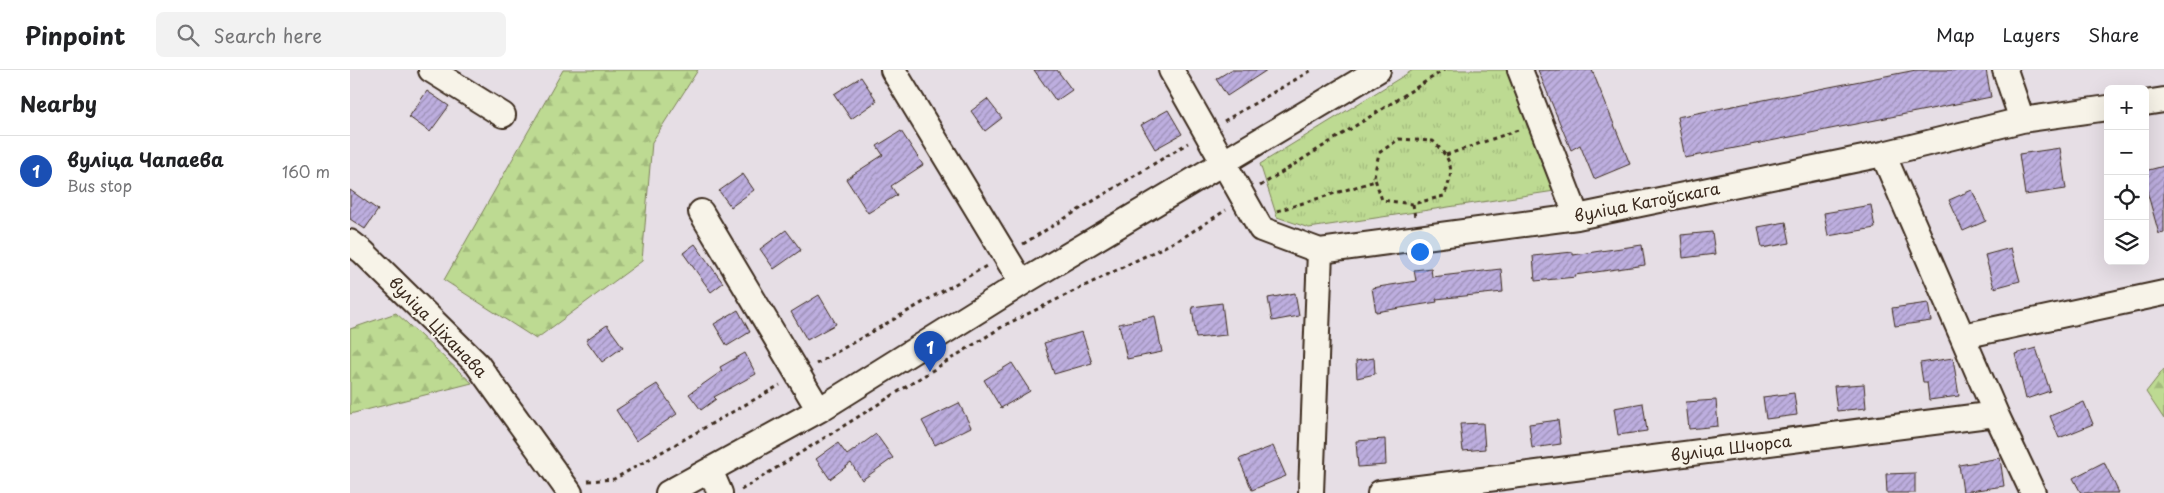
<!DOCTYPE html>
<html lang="en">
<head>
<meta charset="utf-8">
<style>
	:root { --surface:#fff; --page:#f2f2f2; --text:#202124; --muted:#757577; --line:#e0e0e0; --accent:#d1495b }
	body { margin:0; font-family:"Playpen Sans",sans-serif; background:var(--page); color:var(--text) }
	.controls { position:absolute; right:15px; top:15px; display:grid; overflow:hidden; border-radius:8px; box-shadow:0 5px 20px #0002 }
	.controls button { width:45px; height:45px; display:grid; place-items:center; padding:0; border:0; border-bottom:1px solid var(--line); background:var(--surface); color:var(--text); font:25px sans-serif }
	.you { position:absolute; left:1069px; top:181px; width:18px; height:18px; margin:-12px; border:4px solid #fff; border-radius:50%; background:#1a73e8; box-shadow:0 0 0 8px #1a73e833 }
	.badge { display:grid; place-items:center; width:32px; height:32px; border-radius:50%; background:var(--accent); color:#fff; font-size:16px; font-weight:700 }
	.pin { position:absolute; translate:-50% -41px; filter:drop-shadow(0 1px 2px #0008) }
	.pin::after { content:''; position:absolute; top:26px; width:18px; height:15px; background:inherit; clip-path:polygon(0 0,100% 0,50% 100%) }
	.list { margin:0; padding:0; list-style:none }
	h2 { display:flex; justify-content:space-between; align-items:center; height:65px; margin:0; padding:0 20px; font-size:21px }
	h2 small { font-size:16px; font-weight:400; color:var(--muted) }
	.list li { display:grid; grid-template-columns:32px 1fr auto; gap:15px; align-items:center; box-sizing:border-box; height:70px; padding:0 20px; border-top:1px solid var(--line) }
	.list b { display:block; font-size:19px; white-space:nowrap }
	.list p { margin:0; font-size:16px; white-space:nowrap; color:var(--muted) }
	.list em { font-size:16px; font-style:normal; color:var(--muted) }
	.icon { flex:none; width:28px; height:28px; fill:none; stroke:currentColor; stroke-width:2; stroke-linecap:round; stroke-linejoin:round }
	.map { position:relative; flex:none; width:1814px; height:423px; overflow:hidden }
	header { display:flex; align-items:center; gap:30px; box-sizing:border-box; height:70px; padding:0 25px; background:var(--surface); border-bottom:1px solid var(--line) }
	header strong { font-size:24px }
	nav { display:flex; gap:28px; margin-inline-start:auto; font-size:18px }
	.search { width:350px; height:45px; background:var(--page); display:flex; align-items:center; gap:12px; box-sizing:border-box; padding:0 18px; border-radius:8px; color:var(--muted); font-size:19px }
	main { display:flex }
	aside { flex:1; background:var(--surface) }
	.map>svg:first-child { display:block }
	.forest { fill:url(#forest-firs); stroke:#7c8258 }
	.park { fill:url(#park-tufts); stroke:#7c8258 }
	.building { fill:url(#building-hatch); stroke:#3b2a1e }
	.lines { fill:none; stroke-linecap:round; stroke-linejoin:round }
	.minor-casing { stroke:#3b2a1e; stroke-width:28 }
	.path { stroke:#3b2a1e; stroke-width:3; stroke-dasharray:4 4; stroke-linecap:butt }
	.minor { stroke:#f7f3e8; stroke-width:24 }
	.labels { text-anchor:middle; stroke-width:4; stroke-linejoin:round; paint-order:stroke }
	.street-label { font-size:16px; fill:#3b2a1e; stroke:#f7f3e8 }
</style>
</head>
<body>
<header>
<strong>Pinpoint</strong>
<div class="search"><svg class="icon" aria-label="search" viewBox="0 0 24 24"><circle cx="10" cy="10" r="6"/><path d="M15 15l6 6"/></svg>Search here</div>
<nav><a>Map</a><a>Layers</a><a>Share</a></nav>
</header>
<main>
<aside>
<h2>Nearby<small></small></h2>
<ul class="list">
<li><span class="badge" style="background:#1a4fb4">1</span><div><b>вуліца Чапаева</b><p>Bus stop</p></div><em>160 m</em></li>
</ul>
</aside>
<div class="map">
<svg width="1814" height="423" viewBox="0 0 1814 423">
	<defs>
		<pattern id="forest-firs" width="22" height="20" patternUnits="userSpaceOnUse" patternTransform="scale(1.25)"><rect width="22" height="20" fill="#bdda92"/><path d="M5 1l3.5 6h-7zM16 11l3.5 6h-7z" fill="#a3bb7d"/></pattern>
		<pattern id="park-tufts" width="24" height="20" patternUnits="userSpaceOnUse" patternTransform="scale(1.25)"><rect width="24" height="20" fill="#bdda92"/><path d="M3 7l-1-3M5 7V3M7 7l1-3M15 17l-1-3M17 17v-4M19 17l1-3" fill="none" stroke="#a3bb7d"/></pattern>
		<pattern id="building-hatch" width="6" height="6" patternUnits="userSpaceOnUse" patternTransform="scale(1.25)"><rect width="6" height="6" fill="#bdaedf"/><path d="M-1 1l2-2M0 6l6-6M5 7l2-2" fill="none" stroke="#9b8eb4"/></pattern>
	</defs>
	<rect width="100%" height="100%" fill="#e6dee5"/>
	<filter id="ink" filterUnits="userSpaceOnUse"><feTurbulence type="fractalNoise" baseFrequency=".02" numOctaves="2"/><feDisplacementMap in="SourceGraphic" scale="10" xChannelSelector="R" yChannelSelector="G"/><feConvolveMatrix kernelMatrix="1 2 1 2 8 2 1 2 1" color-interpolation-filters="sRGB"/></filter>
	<g filter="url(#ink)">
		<!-- forest -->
		<path class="forest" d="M213 0H348L302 72 292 191 186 269 94 210Z
			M46 243 122 313 0 344V259Z
			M1814 299V349L1796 322Z"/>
		<!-- park -->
		<path class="park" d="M1063 0H1165L1218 119 959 158 927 147 910 94Z"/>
		<!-- building -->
		<path class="building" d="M684 0H707L722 20 706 31Z
			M881 0H917L877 26 866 9Z
			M1188 0H1242L1280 94 1244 109 1230 75 1221 80Z
			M1566 0H1636L1641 27 1335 88 1327 47Z
			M511 7 527 31 501 49 484 24Z
			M77 21 99 36 80 62 59 47Z
			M637 29 652 48 635 61 621 41Z
			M818 40 832 64 805 79 791 55Z
			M551 61 573 95 541 116 547 125 518 143 496 109 533 85 527 76Z
			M1710 78 1716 119 1675 125 1669 84Z
			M1814 96V163L1809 164 1795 114V101Z
			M393 104 404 120 381 137 369 121Z
			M0 120 28 140 15 159 0 149Z
			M1622 120 1636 151 1613 161 1599 130Z
			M1521 135 1525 158 1478 166 1474 143Z
			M1436 152 1440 173 1412 178 1408 157Z
			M436 160 451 180 424 199 410 179Z
			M1362 162 1365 184 1333 188 1331 165Z
			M345 174 373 213 361 222 333 183Z
			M1292 175 1295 195 1225 205 1226 207 1185 211 1183 186 1223 182V185Z
			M1661 178 1670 211 1644 218 1635 185Z
			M1081 198 1082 207 1151 199 1153 222 1086 229 1087 232 1026 242 1022 218 1066 211 1064 200Z
			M945 223 949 246 922 251 918 228Z
			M469 225 486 254 457 270 441 242Z
			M872 233 876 265 846 268 842 237Z
			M1578 233 1581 251 1545 256 1542 238Z
			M388 240 400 262 377 276 364 254Z
			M805 246 812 282 777 289 769 254Z
			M257 255 273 277 252 292 236 270Z
			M732 262 742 293 704 304 694 273Z
			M1686 278 1700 321 1676 329 1665 284Z
			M395 283 406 304 364 327 366 329 351 340 339 324 372 301 370 297Z
			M1024 288 1025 304 1007 308 1006 291Z
			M1603 288 1609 326 1579 330 1577 312H1573L1570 293Z
			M662 293 680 321 651 338 634 310Z
			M307 314 327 344 286 371 266 340Z
			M1514 314 1516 338 1487 341 1484 316Z
			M1444 323 1447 345 1416 349 1413 327Z
			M1366 330 1368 356 1339 359 1336 332Z
			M1734 332 1743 354 1709 368 1700 346Z
			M609 333 621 357 585 375 572 351Z
			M1293 333 1297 361 1268 365 1264 338Z
			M1208 350 1211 374 1182 378 1179 354Z
			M1133 353 1135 379 1113 381 1110 354Z
			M526 364 543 388 512 410 501 393 480 409 466 389 488 373 497 385Z
			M1035 369 1036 395 1008 397 1006 371Z
			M923 376 936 406 902 420 889 389Z
			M1650 388 1654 416 1613 422 1609 395Z
			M1754 392 1769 423H1731L1723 408Z
			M1565 403V423H1537L1536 404Z"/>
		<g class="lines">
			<!-- minor casing -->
			<g class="minor-casing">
				<path id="minor" d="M81 0 153 45
					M543 0 672 213
					M821 0 911 159 970 181 1227 147 1533 84 1672 50 1758 38
					M1170 0 1227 147
					M1655 0 1672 50
					M1795 33 1814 30
					M1533 84 1646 344 1683 423
					M351 142 469 340
					M0 172 13 182 127 294 220 423
					M1613 266 1814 223
					M360 400 370 423
					M318 423 469 340 672 213 1028 0
					M961 423 970 181
					M1030 423 1646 344"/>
			</g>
			<!-- path -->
			<path class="path" d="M874 51 962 0
				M1049 69 1083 71C1103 92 1105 99 1094 126L1063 134 1032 130 1024 106 1029 83Z
				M1096 85 1171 59
				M910 116 1094 0
				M1063 134 1065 148
				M927 141 1025 111
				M673 174 838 73
				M466 294 638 195
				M238 411 264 409 430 315
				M391 420 655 255 834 167 876 140"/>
			<!-- minor -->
			<use href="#minor" class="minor"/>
		</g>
	</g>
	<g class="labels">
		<!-- street labels -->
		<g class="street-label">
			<text transform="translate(1297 132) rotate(-11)" y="6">вуліца Катоўскага</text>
			<text transform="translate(88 257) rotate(46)" y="6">вуліца Ціханава</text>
			<text transform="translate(1381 378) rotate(-7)" y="6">вуліца Шчорса</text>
		</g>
	</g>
</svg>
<div class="controls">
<button>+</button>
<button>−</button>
<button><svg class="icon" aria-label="locate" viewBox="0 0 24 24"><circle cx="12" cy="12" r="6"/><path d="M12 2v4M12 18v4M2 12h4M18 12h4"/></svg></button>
<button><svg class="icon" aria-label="layers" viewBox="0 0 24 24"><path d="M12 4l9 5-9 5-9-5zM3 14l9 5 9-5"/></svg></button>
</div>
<div class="you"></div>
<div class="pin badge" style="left:580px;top:302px;background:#1a4fb4">1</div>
</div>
</main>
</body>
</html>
